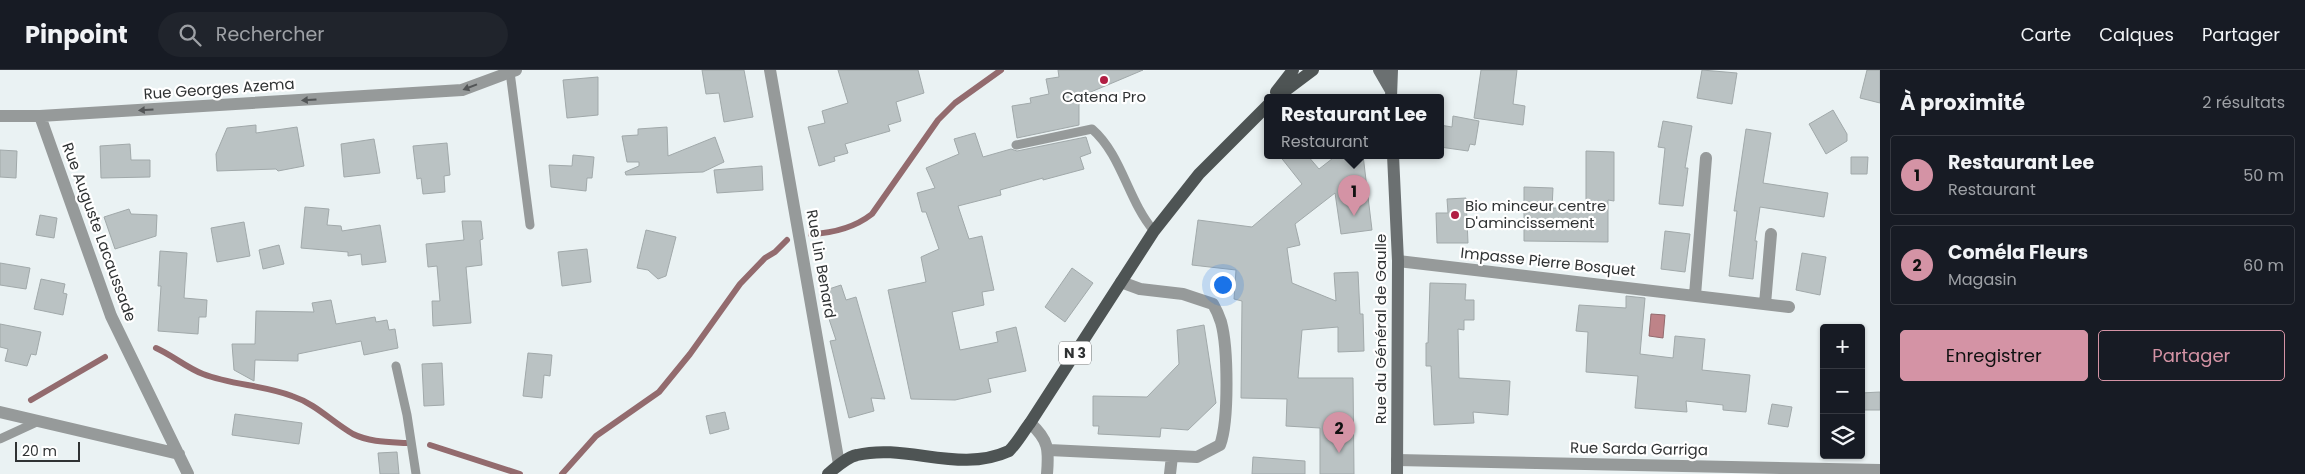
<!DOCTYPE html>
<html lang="fr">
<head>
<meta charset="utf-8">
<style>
	:root { --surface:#171b24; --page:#20242c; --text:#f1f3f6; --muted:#9ea1a6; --line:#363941; --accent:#d493a5 }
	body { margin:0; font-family:Poppins,sans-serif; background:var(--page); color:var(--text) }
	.controls { position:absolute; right:15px; bottom:15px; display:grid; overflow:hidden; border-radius:5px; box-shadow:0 1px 4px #0004 }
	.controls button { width:45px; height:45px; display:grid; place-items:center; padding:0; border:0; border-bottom:1px solid var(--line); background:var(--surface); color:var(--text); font:25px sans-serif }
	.scale { position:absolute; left:15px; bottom:12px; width:65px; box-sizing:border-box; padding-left:5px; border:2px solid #2f3233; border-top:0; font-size:14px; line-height:18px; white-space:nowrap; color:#2f3233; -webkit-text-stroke:4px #fff; paint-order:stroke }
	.you { position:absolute; left:1222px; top:214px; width:18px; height:18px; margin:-12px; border:4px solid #fff; border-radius:50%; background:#1a73e8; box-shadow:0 0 0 8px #1a73e833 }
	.badge { display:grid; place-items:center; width:32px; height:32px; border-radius:50%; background:var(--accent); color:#111; font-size:16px; font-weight:700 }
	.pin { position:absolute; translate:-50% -41px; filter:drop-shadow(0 1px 2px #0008) }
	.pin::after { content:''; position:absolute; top:26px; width:18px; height:15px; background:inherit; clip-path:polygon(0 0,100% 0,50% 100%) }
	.popup { position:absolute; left:1264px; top:24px; width:180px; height:65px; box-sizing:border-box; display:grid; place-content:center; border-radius:5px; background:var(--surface); filter:drop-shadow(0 1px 4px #0005); font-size:16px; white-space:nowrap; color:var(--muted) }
	.popup b { font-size:19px; color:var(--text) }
	.popup::after { content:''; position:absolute; left:50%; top:100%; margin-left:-10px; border:10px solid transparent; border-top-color:var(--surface) }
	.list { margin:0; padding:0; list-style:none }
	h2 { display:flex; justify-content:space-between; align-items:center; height:65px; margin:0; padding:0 20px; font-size:21px }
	h2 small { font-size:16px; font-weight:400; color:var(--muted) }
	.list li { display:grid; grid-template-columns:32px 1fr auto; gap:15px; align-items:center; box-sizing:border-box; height:80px; margin:0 10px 10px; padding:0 10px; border:1px solid var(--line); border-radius:5px }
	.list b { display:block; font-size:19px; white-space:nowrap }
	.list p { margin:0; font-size:16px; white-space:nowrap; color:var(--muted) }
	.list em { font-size:16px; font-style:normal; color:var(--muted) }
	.actions { display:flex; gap:10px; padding:15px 20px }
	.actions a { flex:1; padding:11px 0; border:1px solid var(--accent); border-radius:5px; text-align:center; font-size:18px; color:var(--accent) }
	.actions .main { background:var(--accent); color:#111 }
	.icon { flex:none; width:28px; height:28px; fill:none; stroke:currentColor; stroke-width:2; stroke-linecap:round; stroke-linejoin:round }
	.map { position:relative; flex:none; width:1880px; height:404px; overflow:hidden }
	header { display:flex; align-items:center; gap:30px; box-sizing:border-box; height:70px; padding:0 25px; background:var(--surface); border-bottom:1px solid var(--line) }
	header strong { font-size:24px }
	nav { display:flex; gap:28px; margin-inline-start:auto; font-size:18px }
	.search { width:350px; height:45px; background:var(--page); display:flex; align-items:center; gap:12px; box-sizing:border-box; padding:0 18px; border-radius:28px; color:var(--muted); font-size:19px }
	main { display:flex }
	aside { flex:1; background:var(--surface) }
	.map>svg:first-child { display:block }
	.water { fill:#be8388; stroke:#936b6e }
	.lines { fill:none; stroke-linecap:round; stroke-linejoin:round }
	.stream { stroke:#936b6e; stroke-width:6 }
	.building { fill:#bac2c3; stroke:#a1a9aa }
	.service { stroke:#969a9a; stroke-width:9 }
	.minor { stroke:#969a9a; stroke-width:12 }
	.secondary { stroke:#6b7071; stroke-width:12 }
	.primary { stroke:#4e5454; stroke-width:12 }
	.oneway { fill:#535657 }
	.poi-dot { fill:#b11e43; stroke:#fff; stroke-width:2 }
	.labels { text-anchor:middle; stroke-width:4.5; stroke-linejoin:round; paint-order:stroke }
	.shield { fill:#fff; stroke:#6d7070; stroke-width:1 }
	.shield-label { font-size:14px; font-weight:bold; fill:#2f3233 }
	.street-label { font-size:15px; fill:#2f3233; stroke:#fff }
	.poi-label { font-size:15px; fill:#2f3233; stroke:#fff }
</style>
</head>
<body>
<header>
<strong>Pinpoint</strong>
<div class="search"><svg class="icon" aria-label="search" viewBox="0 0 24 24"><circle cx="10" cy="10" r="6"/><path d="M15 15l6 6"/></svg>Rechercher</div>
<nav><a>Carte</a><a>Calques</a><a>Partager</a></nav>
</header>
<main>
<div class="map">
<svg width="1880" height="404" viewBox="0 0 1880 404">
	<rect width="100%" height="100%" fill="#eaf2f3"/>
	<!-- water -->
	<path class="water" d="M1651 244 1665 245 1663 268 1649 266Z"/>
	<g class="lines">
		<!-- stream -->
		<path class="stream" d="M811 164C834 163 854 158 872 144L938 50 955 33 1001 0
			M156 278C172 285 187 298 203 304 231 315 263 315 292 326 316 334 332 352 353 364 369 372 388 372 406 373
			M31 330 105 287
			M430 375 520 404
			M562 404 596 366 659 322 690 284 740 214 765 188 775 182 787 170"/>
	</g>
	<!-- building -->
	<path class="building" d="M702 0H744L753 47 724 52 719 23 706 24Z
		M838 0H918L924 23 896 32 901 51 888 55 890 61 845 74 848 83 834 87 835 91 819 96 808 57 825 53 822 41 848 33Z
		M1058 0H1143L1079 27V55L1017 68 1012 36 1031 33 1030 28 1049 24 1046 9 1059 7Z
		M1481 0H1517L1513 34 1525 36 1523 55 1474 48Z
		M1702 0 1737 3 1732 34 1697 28Z
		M1867 0H1880V33L1860 28Z
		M598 7V45L567 48 563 10Z
		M1833 40 1847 64V71L1826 84 1809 54Z
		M1453 46 1479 51 1475 75 1470 74 1468 81 1440 77V55L1452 57Z
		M1663 51 1692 56 1685 98H1688L1683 136 1659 134 1665 78 1658 77Z
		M256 55V63L297 57 304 96 278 101 276 99 217 101 216 84 227 58Z
		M667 57 668 86 715 67 724 92 703 102 626 105 625 102 639 96V92H627L622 66 638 65V59Z
		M1746 59 1771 63 1763 113 1828 123 1824 147 1760 137 1755 171H1757L1753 209 1729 206 1737 141H1734Z
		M975 63 983 87 1011 79 1017 81 1086 67 1091 83 1080 87 1084 99 1043 110V108L1000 120 1001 125 958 136 969 169 982 166 994 220 982 222 984 235 952 242 960 280 998 272 996 262 1016 257 1026 301 988 309 991 322 955 330 911 329 888 220 926 212 921 187 939 179 926 142H922L917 123 935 118 926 98 959 84 954 69Z
		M374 69 380 103 344 107 341 74Z
		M447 73 450 105 444 106 445 122 423 124 421 108 417 109 413 76Z
		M130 74 131 90H150V107L101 108 100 76Z
		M0 80 17 81 16 108 0 107Z
		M1586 81 1614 82V131L1608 130V172L1524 171V117L1553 118 1552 138 1586 139Z
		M573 85 594 87 592 108H587L586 121 551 117 549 95 572 96Z
		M1279 85H1307L1319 99 1337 85H1363L1372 160 1341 164 1335 123 1295 154 1300 175 1287 178 1292 213 1336 231 1334 203 1358 202 1360 244H1363L1364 281 1338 282V257L1302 260 1298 308H1353L1354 404H1320V358L1286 356 1287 329 1241 328 1242 231 1234 229 1236 200 1192 195 1198 150 1252 157 1302 114Z
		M1851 87H1868L1867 104H1851Z
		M762 96 763 120 717 123 714 100Z
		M1466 128 1468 173H1437L1436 143H1448L1447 129Z
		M305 137 329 139 327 155 341 156 342 161 380 155 386 192 362 195 361 184 348 186V182L301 178Z
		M129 139 131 144 157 145 156 166 115 179 104 147Z
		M40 145 57 148 54 168 36 165Z
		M462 151H481L483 169 480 170 482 195 466 197 471 253 433 256 432 231H440L437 196 428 197 426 174 464 170Z
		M244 152 250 186 217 192 211 158Z
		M646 160 676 167 666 206 658 209 648 200 637 198Z
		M1665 161 1690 164 1685 202 1661 199Z
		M279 175 284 194 263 199 259 180Z
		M587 179 591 212 562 216 558 182Z
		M160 181 187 183 184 228 207 230 206 247H199L198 264 158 261 161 216H158Z
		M1802 183 1826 187 1820 225 1796 220Z
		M0 193 30 198 26 219 0 215Z
		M1072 198 1093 213 1065 252 1045 237Z
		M41 209 65 214 63 223 67 224 63 245 34 239Z
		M1430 213 1466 214 1465 230H1474V250H1464V260L1458 259 1459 308 1510 311 1508 345 1473 342 1474 353 1434 355 1431 296H1426V273H1428Z
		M841 215 846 230 856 227 885 329 871 328 874 341 849 348 830 271 836 270 820 222Z
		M1626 226 1645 228 1640 284 1673 288 1675 266 1705 269 1702 300 1750 305 1746 342 1723 340V335L1686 331 1687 342 1635 338 1638 306 1586 302 1588 262 1576 261 1579 235 1626 238Z
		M331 230 336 254 375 247 376 252 387 250 389 260 395 259 398 278 364 285 361 271 298 284V291L255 290 254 311 234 300 232 274H255L256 241 314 242 312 233Z
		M0 254 41 262 36 285 31 284 27 296 5 291 8 279 0 277Z
		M1204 255 1216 333 1188 360 1161 358 1160 367 1098 364 1099 356H1093V326L1147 327 1179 294 1177 260Z
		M528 283 552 285 550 306 544 305 542 328 523 326Z
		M442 293 444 335 424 336 422 294Z
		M1880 322V340H1861V323Z
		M1772 334 1792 337 1788 357 1768 354Z
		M725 342 729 359 710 364 706 346Z
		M235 344 302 353 299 374 232 365Z
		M397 382 399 404H380L378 383Z
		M1253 387 1305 391V404H1252Z"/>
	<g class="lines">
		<!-- service -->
		<path class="service" d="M510 2 530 155
			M1016 75 1092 59C1122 85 1128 131 1154 161
			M396 296 407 345 416 404
			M0 369 39 351"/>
		<!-- minor -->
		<path class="minor" d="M770 0 839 394
			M0 46H40L111 246 188 404
			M40 46 462 20 516 0
			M1398 191 1789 237
			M1695 225 1706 88
			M1765 234 1771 164
			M0 342 179 384
			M1030 353C1049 370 1049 380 1047 404
			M1049 380 1197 387 1220 375C1229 351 1228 277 1221 252 1219 246 1216 239 1213 234L1183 224 1140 219 1121 212
			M1397 390 1880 400
			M1170 404 1172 386"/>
		<!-- secondary -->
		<path class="secondary" d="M1379 0 1390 19
			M1391 27 1392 0
			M1393 85 1398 191 1397 404"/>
		<!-- primary -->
		<path class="primary" d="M1276 22 1293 0
			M1277 27 1313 0
			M828 404C836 397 847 387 857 385 907 373 959 404 1009 381 1017 373 1023 362 1030 353L1154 161 1199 104 1268 35"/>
	</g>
	<!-- one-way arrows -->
	<defs><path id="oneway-solid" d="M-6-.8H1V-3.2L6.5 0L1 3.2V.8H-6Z" transform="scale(1.25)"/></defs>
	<g class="oneway">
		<use href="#oneway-solid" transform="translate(470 17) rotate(159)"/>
		<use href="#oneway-solid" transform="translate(309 30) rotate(176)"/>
		<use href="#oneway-solid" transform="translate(146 40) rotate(176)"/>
	</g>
	<!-- markers -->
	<g class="poi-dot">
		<circle cx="1104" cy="10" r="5"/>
		<circle cx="1455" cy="145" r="5"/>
	</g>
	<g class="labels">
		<!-- shield labels -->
		<rect class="shield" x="1059" y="271.5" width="32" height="23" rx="4"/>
		<g class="shield-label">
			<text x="1075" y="288">N 3</text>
		</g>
		<!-- street labels -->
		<g class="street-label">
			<text transform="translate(219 19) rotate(-4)" y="5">Rue Georges Azema</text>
			<text transform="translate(99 162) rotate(70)" y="5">Rue Auguste Lacaussade</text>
			<text transform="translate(1548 192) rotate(6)" y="5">Impasse Pierre Bosquet</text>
			<text transform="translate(821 194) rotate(80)" y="5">Rue Lin Benard</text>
			<text transform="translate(1381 259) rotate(-90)" y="5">Rue du Général de Gaulle</text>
			<text transform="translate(1639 379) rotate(1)" y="5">Rue Sarda Garriga</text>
		</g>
		<!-- poi labels -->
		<g class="poi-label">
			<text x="1104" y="32">Catena Pro</text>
			<text x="1465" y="141" text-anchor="start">Bio minceur centre<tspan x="1465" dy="17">D'amincissement</tspan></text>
		</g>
	</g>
</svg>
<div class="controls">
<button>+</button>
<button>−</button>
<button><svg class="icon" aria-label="layers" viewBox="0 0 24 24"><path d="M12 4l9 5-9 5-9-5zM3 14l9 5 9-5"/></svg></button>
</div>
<div class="scale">20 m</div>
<div class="you"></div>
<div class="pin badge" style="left:1354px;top:146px">1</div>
<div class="popup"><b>Restaurant Lee</b>Restaurant</div>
<div class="pin badge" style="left:1339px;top:383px">2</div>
</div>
<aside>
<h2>À proximité<small>2 résultats</small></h2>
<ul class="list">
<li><span class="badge">1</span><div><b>Restaurant Lee</b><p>Restaurant</p></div><em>50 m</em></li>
<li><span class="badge">2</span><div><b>Coméla Fleurs</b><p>Magasin</p></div><em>60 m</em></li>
</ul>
<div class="actions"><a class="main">Enregistrer</a><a>Partager</a></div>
</aside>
</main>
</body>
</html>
